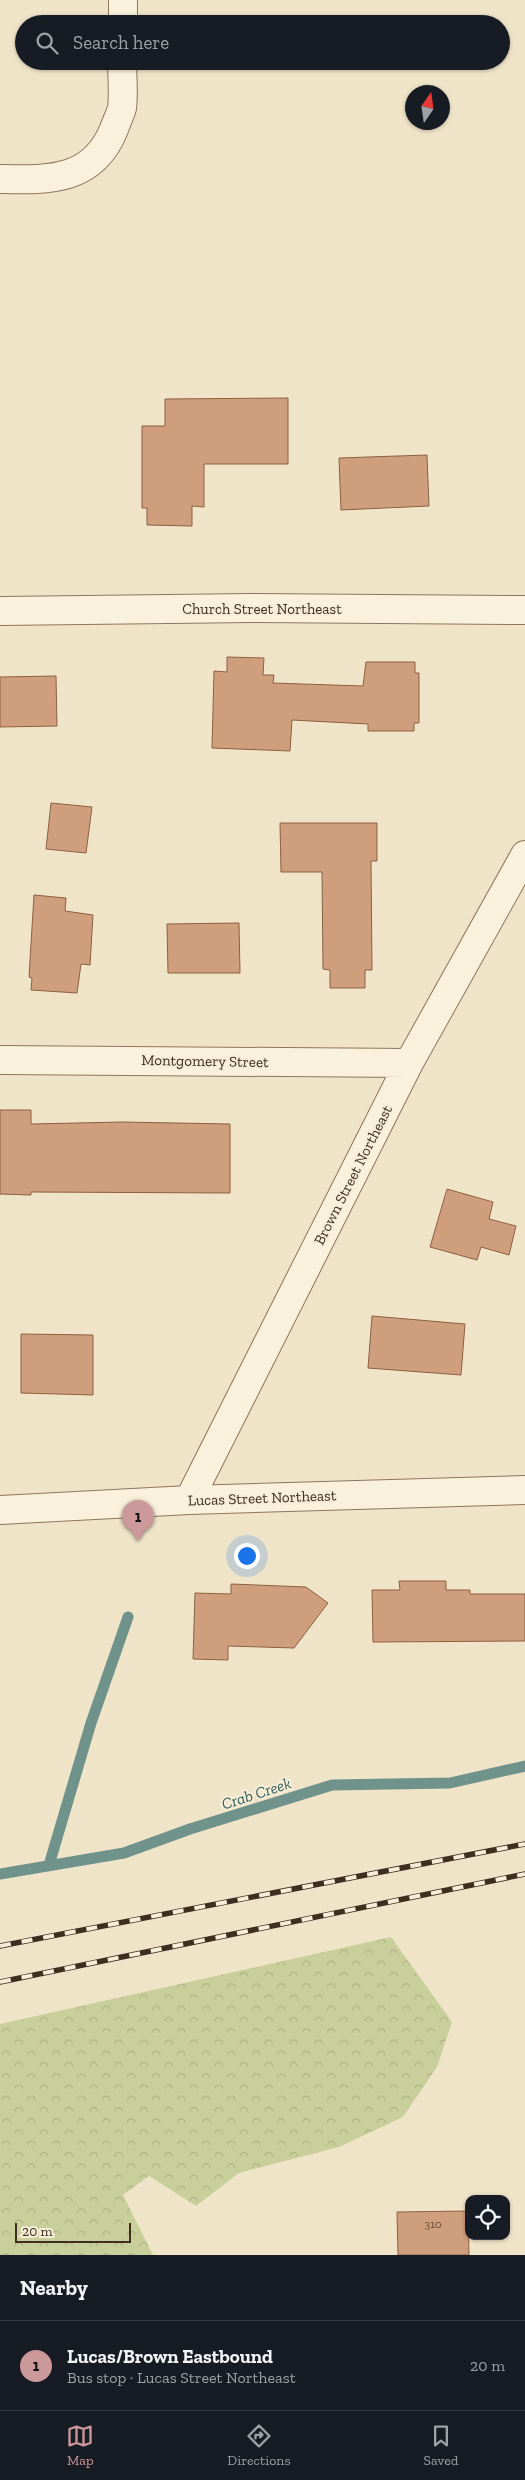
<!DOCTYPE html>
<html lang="en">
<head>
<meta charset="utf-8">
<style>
	:root { --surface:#171b24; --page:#242831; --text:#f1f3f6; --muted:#9ea1a6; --line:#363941; --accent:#cc999b }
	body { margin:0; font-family:"Zilla Slab",serif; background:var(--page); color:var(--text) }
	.controls { position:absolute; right:15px; bottom:15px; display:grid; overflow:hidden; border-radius:10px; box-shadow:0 1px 4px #0004 }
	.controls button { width:45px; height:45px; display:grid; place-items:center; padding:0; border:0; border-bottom:1px solid var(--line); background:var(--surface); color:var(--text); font:25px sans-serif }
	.compass { position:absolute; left:405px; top:85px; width:45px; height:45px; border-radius:50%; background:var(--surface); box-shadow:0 1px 4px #0004; rotate:13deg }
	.scale { position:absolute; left:15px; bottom:12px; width:116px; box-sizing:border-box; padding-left:5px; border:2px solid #3d2e20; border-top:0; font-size:14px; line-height:18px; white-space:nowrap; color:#3d2e20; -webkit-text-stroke:4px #f7eed8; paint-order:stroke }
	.you { position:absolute; left:246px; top:1555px; width:18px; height:18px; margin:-12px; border:4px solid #fff; border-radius:50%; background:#1a73e8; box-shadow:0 0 0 8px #1a73e833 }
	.badge { display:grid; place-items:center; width:32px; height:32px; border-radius:50%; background:var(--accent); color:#111; font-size:16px; font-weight:700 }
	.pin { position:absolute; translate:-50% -41px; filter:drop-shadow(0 1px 2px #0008) }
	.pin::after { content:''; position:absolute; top:26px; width:18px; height:15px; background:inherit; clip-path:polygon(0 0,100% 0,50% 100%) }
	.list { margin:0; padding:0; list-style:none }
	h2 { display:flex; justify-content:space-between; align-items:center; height:65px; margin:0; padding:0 20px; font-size:21px }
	h2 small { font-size:16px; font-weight:400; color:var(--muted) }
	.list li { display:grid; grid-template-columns:32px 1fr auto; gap:15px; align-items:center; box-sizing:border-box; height:90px; padding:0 20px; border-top:1px solid var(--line) }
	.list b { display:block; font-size:19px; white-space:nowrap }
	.list p { margin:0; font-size:16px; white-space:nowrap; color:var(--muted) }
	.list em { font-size:16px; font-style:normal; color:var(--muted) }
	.icon { flex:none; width:28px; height:28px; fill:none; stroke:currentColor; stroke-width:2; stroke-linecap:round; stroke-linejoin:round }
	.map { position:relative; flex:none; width:525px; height:2255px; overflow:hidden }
	.search { position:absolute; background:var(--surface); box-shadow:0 1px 4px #0004; left:15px; right:15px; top:15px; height:55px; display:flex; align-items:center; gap:12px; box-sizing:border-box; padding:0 18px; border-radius:28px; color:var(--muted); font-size:19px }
	.sheet { height:155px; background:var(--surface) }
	nav { display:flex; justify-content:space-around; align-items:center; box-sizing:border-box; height:70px; border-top:1px solid var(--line); background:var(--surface); font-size:14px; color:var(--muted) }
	nav a { display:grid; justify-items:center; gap:2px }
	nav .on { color:var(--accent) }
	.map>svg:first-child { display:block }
	.forest { fill:url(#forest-crowns) }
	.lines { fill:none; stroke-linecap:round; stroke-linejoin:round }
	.stream { stroke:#6f938a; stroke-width:11 }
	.building { fill:#cf9f7d; stroke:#8d5f41 }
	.minor-casing { stroke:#8d765c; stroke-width:30 }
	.minor { stroke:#faf1dc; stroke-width:28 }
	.rail-casing { stroke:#3d2e20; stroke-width:5.5 }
	.rail { stroke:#f7eed8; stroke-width:4; stroke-dasharray:11; stroke-linecap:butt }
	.labels { text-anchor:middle; stroke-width:4; stroke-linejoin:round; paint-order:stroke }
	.number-label { font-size:12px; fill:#624a37 }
	.street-label { font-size:15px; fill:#3d2e20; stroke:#f7eed8 }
	.water-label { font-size:16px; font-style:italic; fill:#2f5d5a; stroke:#f7eed8 }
</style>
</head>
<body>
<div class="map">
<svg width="525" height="2255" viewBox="0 0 525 2255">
	<defs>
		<pattern id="forest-crowns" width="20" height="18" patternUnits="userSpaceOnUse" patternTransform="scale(1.25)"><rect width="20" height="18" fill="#c9cf9b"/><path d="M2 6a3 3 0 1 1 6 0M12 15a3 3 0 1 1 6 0" fill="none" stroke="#aeb285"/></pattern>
	</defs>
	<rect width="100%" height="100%" fill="#f0e4c8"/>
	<!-- forest -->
	<path class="forest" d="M391 1937 452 2022 437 2067 403 2117 339 2147 239 2173 196 2206 149 2176 123 2195 153 2255H0V2024Z"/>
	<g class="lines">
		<!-- stream -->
		<path class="stream" d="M49 1865 91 1723 128 1617
			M0 1874 124 1853 190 1829 332 1785 450 1783 525 1766"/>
	</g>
	<!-- building -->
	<path class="building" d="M288 398V464H204V507L192 506V526L147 525V508H142V426H165V399Z
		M427 455 429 506 341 510 339 458Z
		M227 657 264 658 263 675H274L273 683 363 686 366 662H415V673H419V723H414V731H368V724L292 720 290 751 212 748 214 671 227 672Z
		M56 676 57 726 0 727V677Z
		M51 803 92 807 86 853 46 849Z
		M280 823H377V861H371L372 970H365V988H330V970L323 969 322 872H281Z
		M34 895 66 898 65 911 93 915 90 965 81 964 77 993 31 990 32 978 29 977Z
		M239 923 240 973H168L167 924Z
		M0 1110H31V1124L122 1122 230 1124V1193L31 1192V1195L0 1194Z
		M447 1189 493 1202 489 1219 516 1226 509 1255 481 1247 477 1260 430 1247Z
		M372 1316 465 1324 461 1375 368 1368Z
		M21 1334 93 1335V1395L21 1393Z
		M399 1581H446V1590H470V1594H525V1641L373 1642 372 1590H400Z
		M231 1584 306 1587 328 1603 294 1648 228 1646V1660L193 1659 195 1593 231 1594Z
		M468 2211 469 2255H398L397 2212Z"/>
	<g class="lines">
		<!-- minor casing -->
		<g class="minor-casing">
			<path id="minor" d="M123 24V0
				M0 179C48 180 93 182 114 129 116 123 120 115 122 108 124 93 122 76 122 61
				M0 611 252 608 525 610
				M0 1060 409 1063
				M189 1500 409 1063 525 855
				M0 1510 189 1500 525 1490"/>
		</g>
		<!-- minor -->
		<use href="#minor" class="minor"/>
		<!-- rail casing -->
		<g class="rail-casing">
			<path id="rail" d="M0 1946 525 1844
				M0 1982 525 1874"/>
		</g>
		<!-- rail -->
		<use href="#rail" class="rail"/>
	</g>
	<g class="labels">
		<!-- number labels -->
		<g class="number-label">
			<text x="433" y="2228">310</text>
		</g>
		<!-- street labels -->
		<g class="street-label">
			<text x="262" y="614">Church Street Northeast</text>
			<text transform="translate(205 1061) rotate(1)" y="5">Montgomery Street</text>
			<text transform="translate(353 1175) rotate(-63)" y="5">Brown Street Northeast</text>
			<text transform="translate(262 1498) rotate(-2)" y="5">Lucas Street Northeast</text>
		</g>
		<!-- water labels -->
		<g class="water-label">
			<text transform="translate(256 1793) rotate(-18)" y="6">Crab Creek</text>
		</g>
	</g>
</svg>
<div class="controls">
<button><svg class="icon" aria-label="locate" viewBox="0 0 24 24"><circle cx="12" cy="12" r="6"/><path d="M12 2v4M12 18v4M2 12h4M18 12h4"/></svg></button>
</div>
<svg class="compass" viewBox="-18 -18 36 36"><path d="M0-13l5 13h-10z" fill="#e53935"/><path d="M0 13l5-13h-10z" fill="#9ea1a6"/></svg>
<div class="scale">20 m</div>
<div class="you"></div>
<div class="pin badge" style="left:138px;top:1541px">1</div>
<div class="search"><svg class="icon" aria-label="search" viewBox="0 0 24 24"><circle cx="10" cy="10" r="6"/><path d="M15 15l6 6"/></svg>Search here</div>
</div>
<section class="sheet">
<h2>Nearby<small></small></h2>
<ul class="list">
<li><span class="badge">1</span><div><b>Lucas/Brown Eastbound</b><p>Bus stop · Lucas Street Northeast</p></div><em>20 m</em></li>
</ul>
</section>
<nav>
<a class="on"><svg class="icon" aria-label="map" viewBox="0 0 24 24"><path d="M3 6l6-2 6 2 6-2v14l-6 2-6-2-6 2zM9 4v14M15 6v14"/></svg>Map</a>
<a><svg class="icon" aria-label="directions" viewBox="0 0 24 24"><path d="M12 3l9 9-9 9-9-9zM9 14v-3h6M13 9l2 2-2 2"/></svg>Directions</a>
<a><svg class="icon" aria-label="saved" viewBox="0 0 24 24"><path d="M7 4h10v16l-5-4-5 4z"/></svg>Saved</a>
</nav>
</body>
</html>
